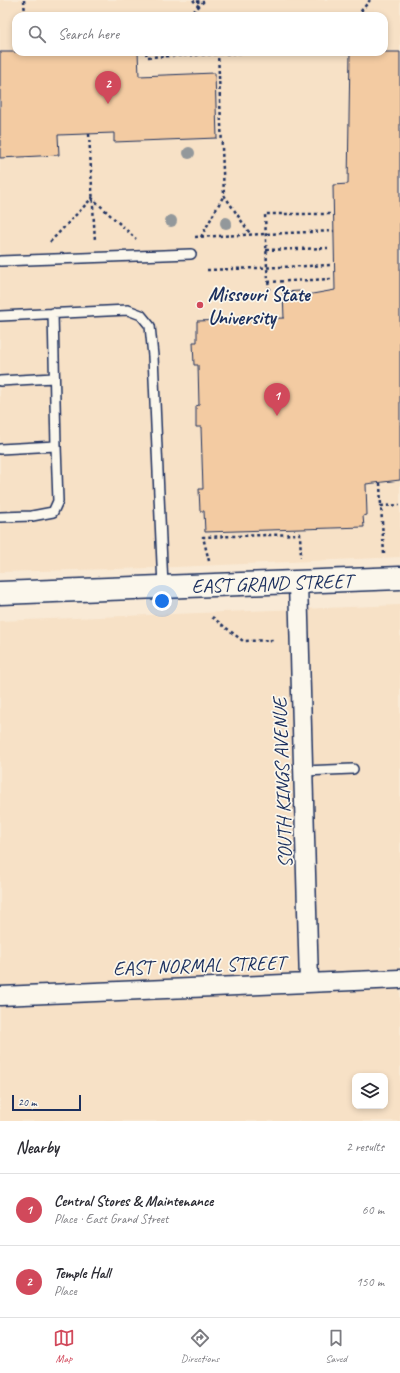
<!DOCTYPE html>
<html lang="en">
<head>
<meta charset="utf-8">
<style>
	:root { --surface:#fff; --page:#f2f2f3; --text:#2b2b33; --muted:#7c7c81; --line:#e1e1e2; --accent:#d1495b }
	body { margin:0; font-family:Caveat,sans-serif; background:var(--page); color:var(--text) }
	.controls { position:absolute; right:12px; bottom:12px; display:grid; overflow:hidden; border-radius:8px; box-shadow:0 2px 6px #0003 }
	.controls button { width:36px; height:36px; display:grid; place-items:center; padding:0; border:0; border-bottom:1px solid var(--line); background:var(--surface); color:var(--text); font:20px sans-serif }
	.scale { position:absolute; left:12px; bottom:10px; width:69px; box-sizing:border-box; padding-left:4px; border:2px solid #1b2f5e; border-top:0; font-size:11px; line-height:14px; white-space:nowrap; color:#1b2f5e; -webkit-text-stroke:3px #fbf7ec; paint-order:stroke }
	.you { position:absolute; left:162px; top:601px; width:14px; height:14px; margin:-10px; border:3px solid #fff; border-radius:50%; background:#1a73e8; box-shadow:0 0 0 6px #1a73e833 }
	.badge { display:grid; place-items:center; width:26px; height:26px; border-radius:50%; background:var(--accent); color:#fff; font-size:13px; font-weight:700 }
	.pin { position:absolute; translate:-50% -33px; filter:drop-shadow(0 1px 2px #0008) }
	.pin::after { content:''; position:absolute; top:21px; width:14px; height:12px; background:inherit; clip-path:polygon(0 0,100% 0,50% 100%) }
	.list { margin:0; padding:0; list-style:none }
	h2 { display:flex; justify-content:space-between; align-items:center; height:52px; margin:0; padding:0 16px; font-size:17px }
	h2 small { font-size:13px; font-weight:400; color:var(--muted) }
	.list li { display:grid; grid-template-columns:26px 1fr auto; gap:12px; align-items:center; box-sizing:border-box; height:72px; padding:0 16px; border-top:1px solid var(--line) }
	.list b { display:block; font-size:15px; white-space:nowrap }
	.list p { margin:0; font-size:13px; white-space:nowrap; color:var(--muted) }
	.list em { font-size:13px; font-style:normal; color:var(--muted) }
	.icon { flex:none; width:22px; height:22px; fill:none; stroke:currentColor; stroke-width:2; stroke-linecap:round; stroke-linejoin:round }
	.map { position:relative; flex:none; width:400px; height:1121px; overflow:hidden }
	.search { position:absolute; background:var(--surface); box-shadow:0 2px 6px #0003; left:12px; right:12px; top:12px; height:44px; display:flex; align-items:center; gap:10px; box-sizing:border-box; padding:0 14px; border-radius:12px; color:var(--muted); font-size:15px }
	.sheet { height:196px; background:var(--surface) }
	nav { display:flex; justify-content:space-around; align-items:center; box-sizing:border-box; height:56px; border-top:1px solid var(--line); background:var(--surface); font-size:11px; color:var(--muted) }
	nav a { display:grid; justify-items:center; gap:2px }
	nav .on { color:var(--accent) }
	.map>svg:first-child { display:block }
	.built { fill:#f7e1c6; fill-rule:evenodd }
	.building { fill:#f3cba2; stroke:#1b2f5e }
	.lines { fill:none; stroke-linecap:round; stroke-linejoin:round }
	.lane-casing { stroke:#1b2f5e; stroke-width:12 }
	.street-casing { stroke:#1b2f5e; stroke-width:21 }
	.secondary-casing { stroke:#1b2f5e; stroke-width:25 }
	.path { stroke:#1b2f5e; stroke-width:2.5; stroke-dasharray:3 3; stroke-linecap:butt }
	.lane { stroke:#fbf7ec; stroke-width:9 }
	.street { stroke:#fbf7ec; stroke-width:18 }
	.secondary { stroke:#fbf7ec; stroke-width:22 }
	.tree { fill:#93989b }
	.poi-dot { fill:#d1495b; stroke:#fbf7ec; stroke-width:1.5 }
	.labels { text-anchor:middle; stroke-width:3.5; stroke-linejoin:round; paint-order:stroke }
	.poi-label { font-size:20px; font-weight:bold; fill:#1b2f5e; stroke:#fbf7ec; text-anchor:start }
	.street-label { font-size:20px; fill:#1b2f5e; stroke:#fbf7ec }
</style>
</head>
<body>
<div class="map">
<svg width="400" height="1121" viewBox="0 0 400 1121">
	<rect width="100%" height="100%" fill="#f9ead6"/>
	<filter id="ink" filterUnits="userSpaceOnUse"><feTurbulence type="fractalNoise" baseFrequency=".025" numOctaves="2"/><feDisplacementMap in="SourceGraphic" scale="8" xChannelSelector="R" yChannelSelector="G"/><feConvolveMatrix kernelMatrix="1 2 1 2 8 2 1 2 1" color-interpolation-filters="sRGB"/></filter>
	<g filter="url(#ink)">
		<!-- built -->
		<path class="built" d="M0 0H400V557L152 568 0 572ZM16 16H384V52H16Z
			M400 605V1121H0V621ZM355 1076H385V1106H355Z"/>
		<!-- building -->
		<path class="building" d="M0 52H138L139 76 215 73 217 138 114 142V133L58 135 59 155 0 158Z
			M350 52H400V480L366 484 367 515 363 516 364 527 205 532 204 511H200L199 489H203L201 427H196V406L199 405 198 365H194L193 342H197V321L284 318 283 292 300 291 301 296 335 290 333 185 348 184Z"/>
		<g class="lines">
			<!-- lane casing -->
			<g class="lane-casing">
				<path id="lane" d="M0 261 191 254
					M0 316 128 310 141 315 150 326 153 356 163 587
					M0 381 54 378
					M0 449 56 446 53 313
					M0 517 32 516 53 512 58 501 56 446
					M303 771 353 769"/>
			</g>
			<!-- street casing -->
			<g class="street-casing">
				<path id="street" d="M298 582 309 983
					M0 996 400 979"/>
			</g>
			<!-- secondary casing -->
			<g class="secondary-casing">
				<path id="secondary" d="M0 593 400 578"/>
			</g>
			<!-- path -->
			<path class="path" d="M24 0 25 16
				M193 0 199 7
				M198 0 199 6
				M189 16 205 0
				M357 16 370 0
				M146 52 147 57 264 52
				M218 52 224 195
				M89 134 95 241
				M195 237 334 231
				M201 237 224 195 251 235
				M50 242 92 198 136 239
				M266 250 328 248
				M207 270 331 265
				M268 282 332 279
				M269 290 267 268 265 214H331
				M380 483 381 506
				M384 554 381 506 400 505
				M209 561 203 537 300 534 301 557
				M212 617 243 641 275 640"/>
			<!-- lane -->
			<use href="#lane" class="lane"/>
			<!-- street -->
			<use href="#street" class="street"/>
			<!-- secondary -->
			<use href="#secondary" class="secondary"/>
		</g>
		<!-- trees -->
		<g class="tree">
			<circle cx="189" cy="153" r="6"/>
			<circle cx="171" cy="221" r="6"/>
			<circle cx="226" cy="223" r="6"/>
		</g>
	</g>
	<!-- markers -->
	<circle class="poi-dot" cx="200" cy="305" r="4"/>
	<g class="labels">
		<!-- poi labels -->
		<g class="poi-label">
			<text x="208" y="301">Missouri State<tspan x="208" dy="23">University</tspan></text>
		</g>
		<!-- street labels -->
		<g class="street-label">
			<text transform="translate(272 583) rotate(-2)" y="7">EAST GRAND STREET</text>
			<text transform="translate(282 783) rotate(-92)" y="7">SOUTH KINGS AVENUE</text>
			<text transform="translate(199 965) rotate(-2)" y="7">EAST NORMAL STREET</text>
		</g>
	</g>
</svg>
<div class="controls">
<button><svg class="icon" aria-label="layers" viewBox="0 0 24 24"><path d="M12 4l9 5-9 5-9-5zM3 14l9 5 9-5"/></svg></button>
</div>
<div class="scale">20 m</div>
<div class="you"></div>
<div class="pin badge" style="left:277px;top:416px">1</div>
<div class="pin badge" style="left:108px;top:104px">2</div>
<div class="search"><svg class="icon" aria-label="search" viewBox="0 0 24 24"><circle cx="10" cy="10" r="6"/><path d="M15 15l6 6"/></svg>Search here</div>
</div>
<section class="sheet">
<h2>Nearby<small>2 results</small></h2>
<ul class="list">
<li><span class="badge">1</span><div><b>Central Stores &amp; Maintenance</b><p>Place · East Grand Street</p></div><em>60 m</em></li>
<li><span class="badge">2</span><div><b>Temple Hall</b><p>Place</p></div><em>150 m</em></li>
</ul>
</section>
<nav>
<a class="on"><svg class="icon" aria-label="map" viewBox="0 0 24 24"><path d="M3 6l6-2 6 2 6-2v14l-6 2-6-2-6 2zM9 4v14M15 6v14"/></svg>Map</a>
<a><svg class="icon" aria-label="directions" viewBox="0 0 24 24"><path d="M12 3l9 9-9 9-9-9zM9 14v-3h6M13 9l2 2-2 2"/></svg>Directions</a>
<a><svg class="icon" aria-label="saved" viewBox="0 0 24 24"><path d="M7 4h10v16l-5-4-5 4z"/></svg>Saved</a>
</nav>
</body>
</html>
